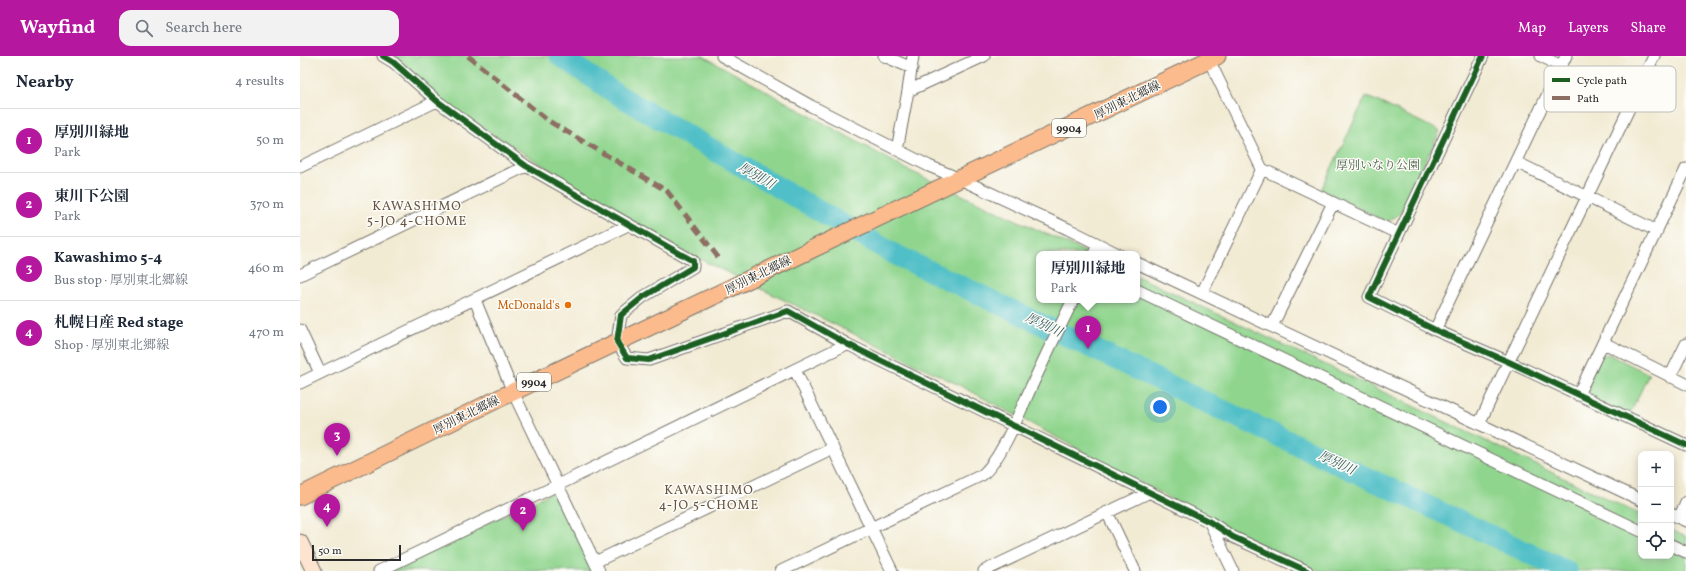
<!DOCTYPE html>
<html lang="en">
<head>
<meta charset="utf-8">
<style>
	:root { --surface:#fff; --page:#f2f2f3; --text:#1f2937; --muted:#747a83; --line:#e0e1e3; --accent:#b5179e }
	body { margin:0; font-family:Vollkorn,"Noto Serif JP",serif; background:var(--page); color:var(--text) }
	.controls { position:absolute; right:12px; bottom:12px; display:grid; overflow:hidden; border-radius:8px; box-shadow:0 2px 10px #0003 }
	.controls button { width:36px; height:36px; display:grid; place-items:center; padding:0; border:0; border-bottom:1px solid var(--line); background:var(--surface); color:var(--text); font:20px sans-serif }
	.scale { position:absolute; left:12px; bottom:10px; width:89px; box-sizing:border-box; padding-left:4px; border:2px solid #2b2b2b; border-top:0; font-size:11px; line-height:14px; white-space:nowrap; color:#2b2b2b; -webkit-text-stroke:3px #fdfcf7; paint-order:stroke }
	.you { position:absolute; left:860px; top:351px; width:14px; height:14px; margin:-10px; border:3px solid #fff; border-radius:50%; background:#1a73e8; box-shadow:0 0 0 6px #1a73e833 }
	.badge { display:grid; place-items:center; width:26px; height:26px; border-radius:50%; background:var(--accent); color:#fff; font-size:13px; font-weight:700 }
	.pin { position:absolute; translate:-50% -33px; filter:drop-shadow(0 1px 2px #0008) }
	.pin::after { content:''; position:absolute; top:21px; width:14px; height:12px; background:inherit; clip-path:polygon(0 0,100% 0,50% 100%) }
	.popup { position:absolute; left:736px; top:195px; width:104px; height:52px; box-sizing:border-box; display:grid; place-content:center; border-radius:8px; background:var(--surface); filter:drop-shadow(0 1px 3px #0005); font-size:13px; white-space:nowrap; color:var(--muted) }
	.popup b { font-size:15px; color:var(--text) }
	.popup::after { content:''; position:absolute; left:50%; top:100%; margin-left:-8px; border:8px solid transparent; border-top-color:var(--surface) }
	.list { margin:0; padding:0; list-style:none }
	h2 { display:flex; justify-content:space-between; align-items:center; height:52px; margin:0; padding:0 16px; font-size:17px }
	h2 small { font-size:13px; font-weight:400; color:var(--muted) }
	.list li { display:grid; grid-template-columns:26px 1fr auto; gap:12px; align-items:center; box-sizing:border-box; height:64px; padding:0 16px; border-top:1px solid var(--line) }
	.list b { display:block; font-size:15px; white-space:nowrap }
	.list p { margin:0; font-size:13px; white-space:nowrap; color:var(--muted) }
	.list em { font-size:13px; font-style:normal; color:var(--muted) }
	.icon { flex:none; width:22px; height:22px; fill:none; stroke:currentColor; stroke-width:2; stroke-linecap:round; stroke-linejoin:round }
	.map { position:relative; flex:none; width:1386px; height:515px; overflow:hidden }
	header { display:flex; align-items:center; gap:24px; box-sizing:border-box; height:56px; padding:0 20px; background:var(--accent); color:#fff }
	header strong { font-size:19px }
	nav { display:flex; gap:22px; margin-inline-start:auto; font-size:14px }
	.search { width:280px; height:36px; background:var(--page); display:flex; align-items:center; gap:10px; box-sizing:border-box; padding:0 14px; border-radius:12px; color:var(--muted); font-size:15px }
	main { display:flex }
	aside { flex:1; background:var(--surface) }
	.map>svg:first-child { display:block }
	.green { fill:#90d58e; stroke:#5e805c }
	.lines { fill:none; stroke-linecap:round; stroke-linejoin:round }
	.river { stroke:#51bfc7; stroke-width:21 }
	.street-casing { stroke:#716e66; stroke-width:13 }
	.secondary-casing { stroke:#716e66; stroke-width:17 }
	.primary-casing { stroke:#716e66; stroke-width:19 }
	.street { stroke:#fff; stroke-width:11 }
	.secondary { stroke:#fde4d1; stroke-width:15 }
	.primary { stroke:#fbbb8c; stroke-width:17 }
	.quiet { stroke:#8d6e63; stroke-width:5; stroke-dasharray:10 5; stroke-linecap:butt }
	.cycleway-casing { stroke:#fdfcf7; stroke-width:8 }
	.cycleway { stroke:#1b5e20; stroke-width:6 }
	.food-dot { fill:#e8710a; stroke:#fdfcf7; stroke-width:1.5 }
	.labels { text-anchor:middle; stroke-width:3; stroke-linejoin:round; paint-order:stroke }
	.shield { fill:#fdfcf7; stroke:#6a6a68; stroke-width:1 }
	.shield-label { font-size:11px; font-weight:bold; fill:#2b2b2b }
	.street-label { font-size:12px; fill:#2b2b2b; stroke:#fdfcf7 }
	.park-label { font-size:12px; fill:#495e49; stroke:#fdfcf7 }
	.food-label { font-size:12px; fill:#c56008; stroke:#fdfcf7; text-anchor:end }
	.water-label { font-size:13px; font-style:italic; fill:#385f62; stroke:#fdfcf7 }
	.neighbourhood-label { font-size:13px; letter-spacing:1px; fill:#665545; stroke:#fdfcf7 }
	.key { fill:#fdfcf7; stroke:#bebdba; stroke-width:1 }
	.key-label { font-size:11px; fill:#2b2b2b }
</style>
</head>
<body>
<header>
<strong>Wayfind</strong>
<div class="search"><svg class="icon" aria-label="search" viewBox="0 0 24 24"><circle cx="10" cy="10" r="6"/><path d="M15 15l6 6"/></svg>Search here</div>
<nav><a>Map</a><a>Layers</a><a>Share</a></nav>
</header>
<main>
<aside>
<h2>Nearby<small>4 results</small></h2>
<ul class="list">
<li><span class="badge">1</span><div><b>厚別川緑地</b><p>Park</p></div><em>50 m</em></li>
<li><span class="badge">2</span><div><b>東川下公園</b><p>Park</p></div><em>370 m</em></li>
<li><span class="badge">3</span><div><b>Kawashimo 5-4</b><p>Bus stop · 厚別東北郷線</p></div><em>460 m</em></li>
<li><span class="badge">4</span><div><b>札幌日産 Red stage</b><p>Shop · 厚別東北郷線</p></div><em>470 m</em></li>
</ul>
</aside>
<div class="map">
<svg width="1386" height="515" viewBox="0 0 1386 515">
	<rect width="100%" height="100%" fill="#fdfcf7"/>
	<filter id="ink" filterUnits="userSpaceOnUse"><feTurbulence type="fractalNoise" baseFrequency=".025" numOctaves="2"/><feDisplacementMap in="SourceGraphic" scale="8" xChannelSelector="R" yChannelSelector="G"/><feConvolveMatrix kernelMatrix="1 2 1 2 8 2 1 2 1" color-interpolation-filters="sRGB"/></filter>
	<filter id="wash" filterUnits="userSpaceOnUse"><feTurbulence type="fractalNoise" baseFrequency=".012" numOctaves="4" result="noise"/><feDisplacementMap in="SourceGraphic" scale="16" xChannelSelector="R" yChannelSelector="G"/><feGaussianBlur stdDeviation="0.9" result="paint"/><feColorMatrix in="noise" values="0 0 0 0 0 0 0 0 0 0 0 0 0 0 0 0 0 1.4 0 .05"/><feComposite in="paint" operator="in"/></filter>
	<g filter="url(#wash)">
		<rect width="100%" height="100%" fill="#f2ebd4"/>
		<!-- green -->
		<path class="green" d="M90 0H403L608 114 790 198H739V244H837V220L1092 340 1341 459V500H1371V474L1386 481V515H1019L923 471 663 331 377 192 150 52Z
			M1066 40 1140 75 1100 158 1087 166 1021 134Z
			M1308 298 1349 318 1329 360 1287 340 1285 334 1301 300Z
			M255 435 294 515H86Z"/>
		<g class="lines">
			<!-- river -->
			<path class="river" d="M260 0 318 39 594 198 905 346 1267 515"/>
		</g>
	</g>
	<g filter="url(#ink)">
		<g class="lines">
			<!-- street casing -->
			<g class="street-casing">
				<path id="street" d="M83 0 93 6 137 45 226 110 393 205V211L343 241 321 259 317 286 327 302 349 304 488 255 547 288 910 466 933 481 1007 515
					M422 0 511 50 629 110 660 123 768 173 818 198
					M584 0 612 12
					M907 0 962 113 1099 178
					M1183 0 1069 241 1135 274 1209 306 1386 389
					M1241 0 1261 10
					M608 35 684 0
					M597 94 608 35 613 0
					M1216 106 1357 175
					M0 111 137 45
					M794 198 798 188
					M837 207 1341 444
					M0 219 226 110
					M837 234 1341 475
					M902 237 962 113
					M175 244 213 336 299 515
					M972 270 1033 147
					M0 274 20 317
					M1135 274 1266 0
					M1304 287 1386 328
					M495 314 592 515
					M1370 321 1386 288
					M0 327 328 169
					M1278 339 1386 113
					M1179 368 1354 0
					M807 456 835 515
					M1371 458 1386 465
					M1379 462 1386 446
					M910 467 933 515
					M1371 489 1386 496
					M295 506 533 392
					M79 515 258 429 547 288
					M481 515 682 419C701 404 721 353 732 329 745 301 759 272 773 244
					M684 515 848 437"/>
			</g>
			<!-- secondary casing -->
			<g class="secondary-casing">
				<path id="secondary" d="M0 486 14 515"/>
			</g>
			<!-- primary casing -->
			<g class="primary-casing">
				<path id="primary" d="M0 440 200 342 917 0"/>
			</g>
			<!-- street -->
			<use href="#street" class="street"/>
			<!-- secondary -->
			<use href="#secondary" class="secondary"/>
			<!-- primary -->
			<use href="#primary" class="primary"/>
			<!-- quiet -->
			<path class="quiet" d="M168 0 247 64 367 135 421 205"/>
			<!-- cycleway casing -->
			<g class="cycleway-casing">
				<path id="cycleway" d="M83 0 93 6 137 45 226 110 393 205V211L343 241 321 259 317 286 327 302 349 304 488 255 547 288 910 466 933 481 1007 515
					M1183 0 1069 241 1135 274 1209 306 1386 389"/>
			</g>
			<!-- cycleway -->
			<use href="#cycleway" class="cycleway"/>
		</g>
	</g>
	<!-- markers -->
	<circle class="food-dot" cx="268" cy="249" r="4"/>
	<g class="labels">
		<!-- shield labels -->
		<g class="shield">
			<rect x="752" y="63" width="34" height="18" rx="3"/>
			<rect x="217" y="317" width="34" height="18" rx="3"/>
		</g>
		<g class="shield-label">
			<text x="769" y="76">9904</text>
			<text x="234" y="330">9904</text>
		</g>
		<!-- street labels -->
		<g class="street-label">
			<text transform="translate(827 44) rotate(-26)" y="4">厚別東北郷線</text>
			<text transform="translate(458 219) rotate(-26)" y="4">厚別東北郷線</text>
			<text transform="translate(166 359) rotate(-26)" y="4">厚別東北郷線</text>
		</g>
		<!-- park labels -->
		<g class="park-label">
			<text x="1078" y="113">厚別いなり公園</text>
		</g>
		<!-- food labels -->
		<g class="food-label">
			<text x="260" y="253">McDonald's</text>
		</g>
		<!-- water labels -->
		<g class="water-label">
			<text transform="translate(457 119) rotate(30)" y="5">厚別川</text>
			<text transform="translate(744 268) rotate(25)" y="5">厚別川</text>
			<text transform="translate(1037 406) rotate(25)" y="5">厚別川</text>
		</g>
		<!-- neighbourhood labels -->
		<g class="neighbourhood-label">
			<text x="117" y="154">KAWASHIMO<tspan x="117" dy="15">5-JO 4-CHOME</tspan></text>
			<text x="409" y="438">KAWASHIMO<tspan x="409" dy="15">4-JO 5-CHOME</tspan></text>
		</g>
	</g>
	<!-- legend -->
	<rect x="1244" y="10" width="132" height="46" rx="6" class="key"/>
	<rect x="1252" y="22" width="18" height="4" fill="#1b5e20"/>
	<rect x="1252" y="40" width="18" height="4" fill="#8d6e63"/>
	<g class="key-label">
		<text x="1277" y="28">Cycle path</text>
		<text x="1277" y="46">Path</text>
	</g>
</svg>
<div class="controls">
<button>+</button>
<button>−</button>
<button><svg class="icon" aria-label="locate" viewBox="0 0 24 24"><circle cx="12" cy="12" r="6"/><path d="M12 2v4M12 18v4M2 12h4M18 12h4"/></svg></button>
</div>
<div class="scale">50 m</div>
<div class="you"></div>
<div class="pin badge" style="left:788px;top:293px">1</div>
<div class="popup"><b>厚別川緑地</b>Park</div>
<div class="pin badge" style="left:223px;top:475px">2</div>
<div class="pin badge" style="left:37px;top:400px">3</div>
<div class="pin badge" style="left:27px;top:471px">4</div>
</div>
</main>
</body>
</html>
